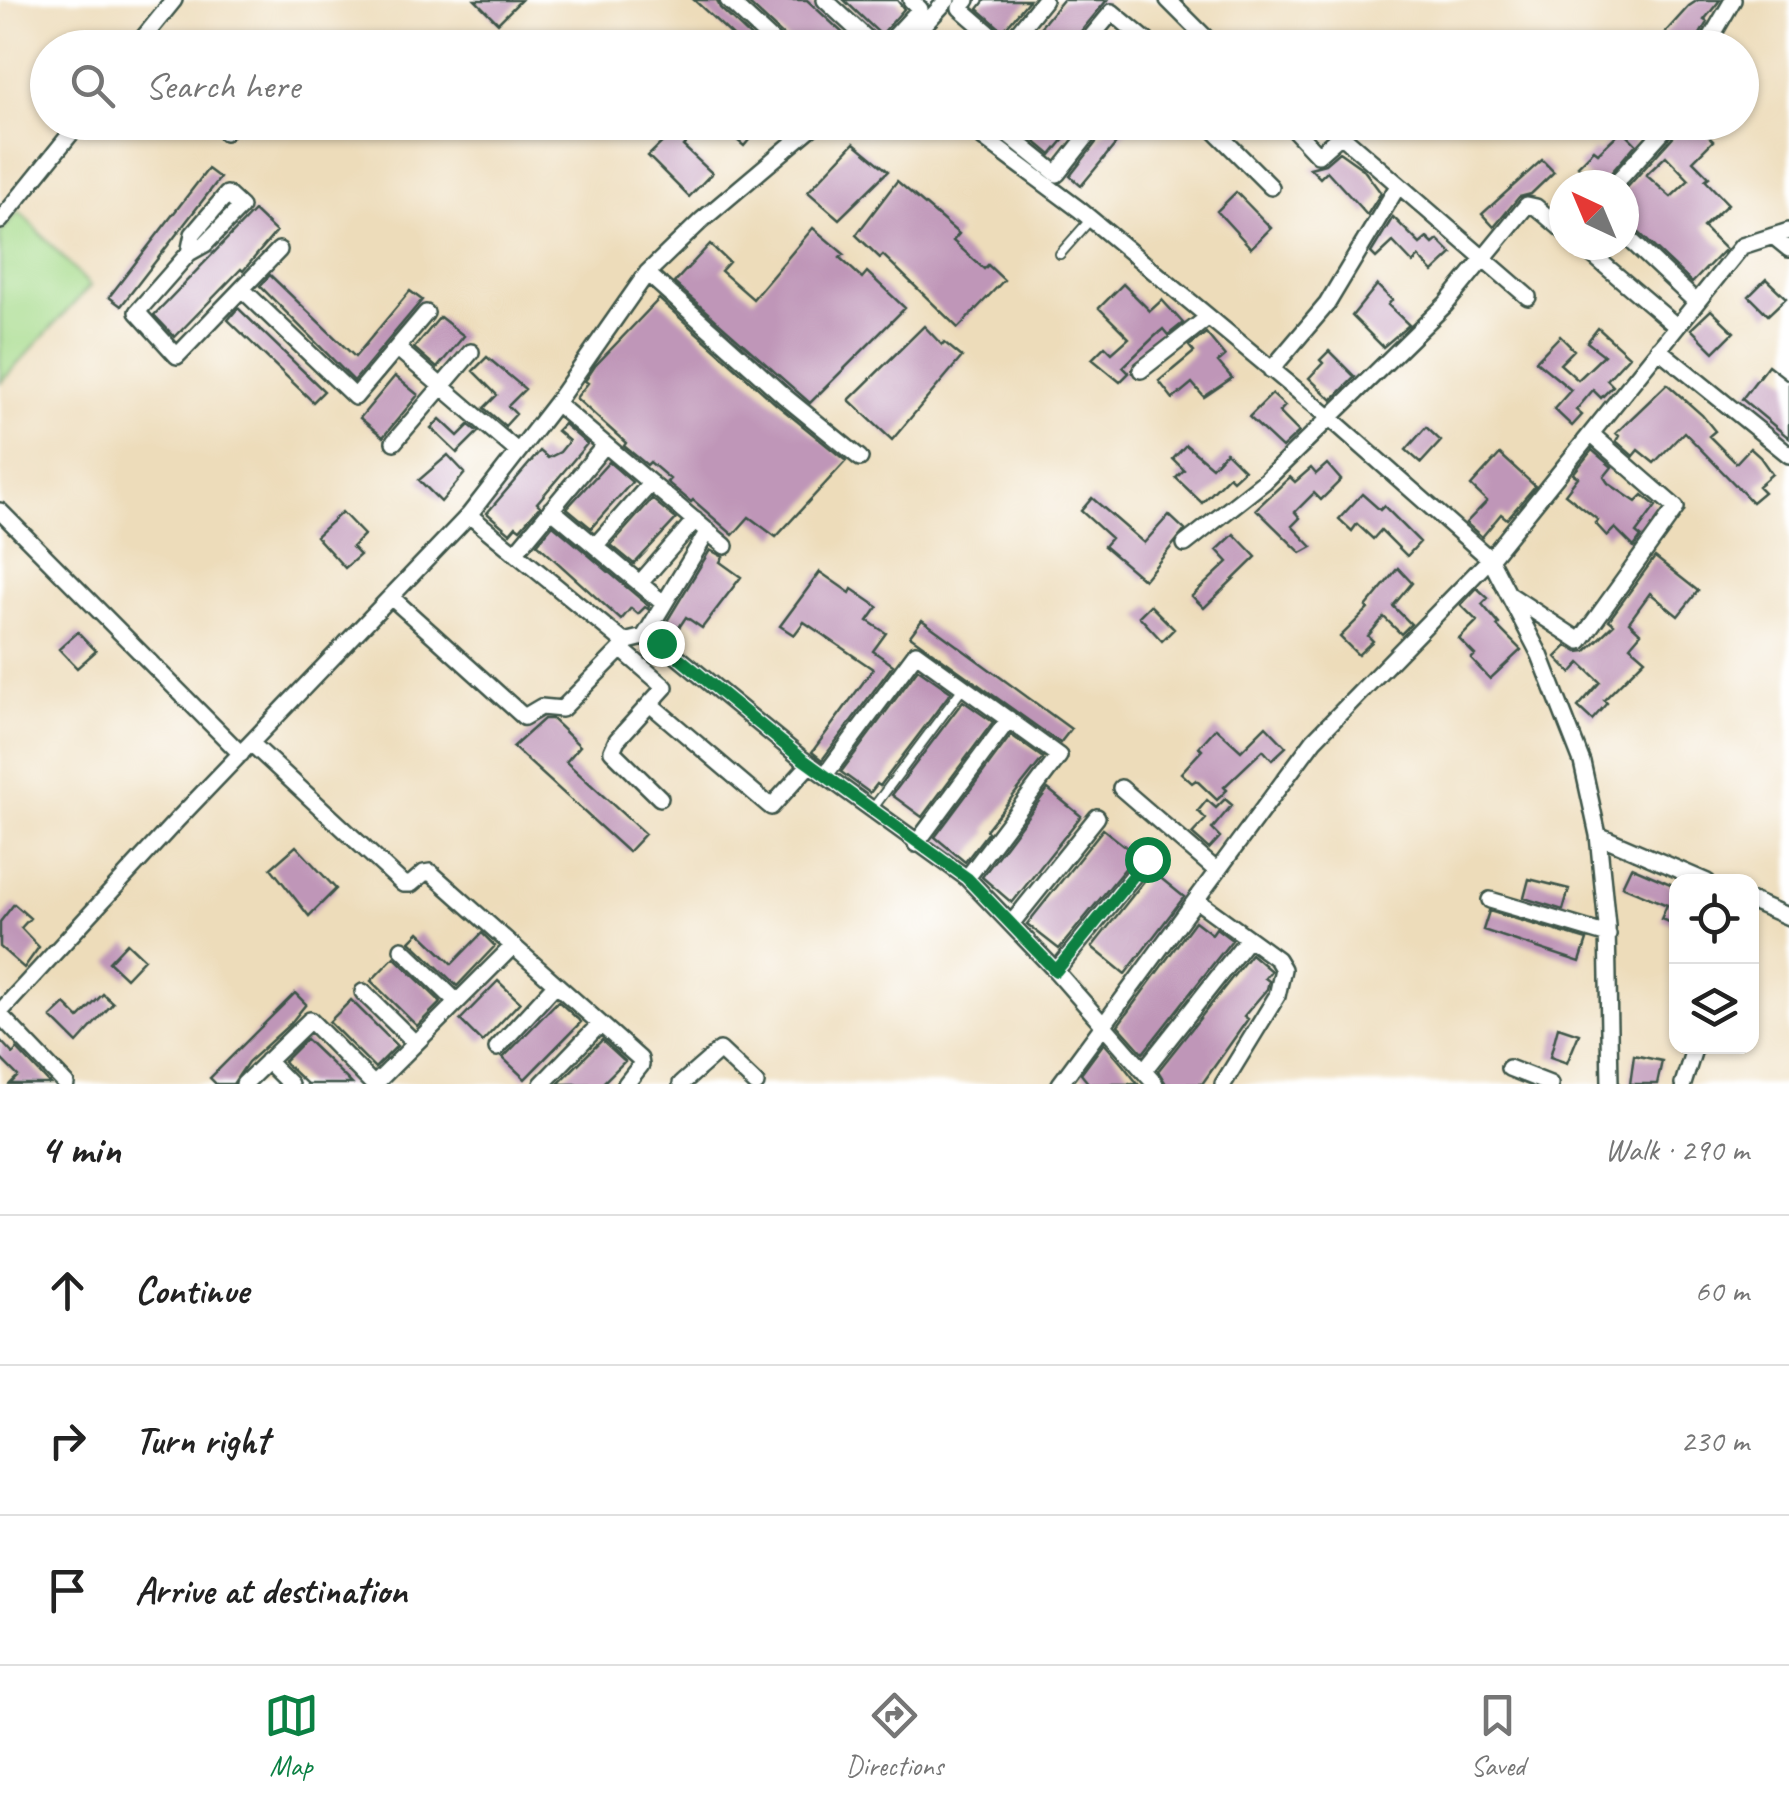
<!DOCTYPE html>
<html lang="en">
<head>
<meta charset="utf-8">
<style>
	:root { --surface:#fff; --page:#f2f2f2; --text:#222; --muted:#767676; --line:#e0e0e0; --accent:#0b8043 }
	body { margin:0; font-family:Caveat,sans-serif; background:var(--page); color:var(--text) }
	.controls { position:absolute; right:30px; bottom:30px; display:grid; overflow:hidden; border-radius:20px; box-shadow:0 2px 8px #0004 }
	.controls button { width:90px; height:90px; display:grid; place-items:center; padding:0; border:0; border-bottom:2px solid var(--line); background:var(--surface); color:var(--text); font:50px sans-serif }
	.compass { position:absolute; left:1549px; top:170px; width:90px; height:90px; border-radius:50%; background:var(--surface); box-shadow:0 2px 8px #0004; rotate:316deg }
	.stop { position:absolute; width:30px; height:30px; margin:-22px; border:8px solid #0b8043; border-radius:50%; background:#fff }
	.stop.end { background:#0b8043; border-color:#fff; box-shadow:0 2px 10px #0008 }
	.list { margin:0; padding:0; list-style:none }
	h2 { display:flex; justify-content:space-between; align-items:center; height:130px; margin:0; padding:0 40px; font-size:42px }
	h2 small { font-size:32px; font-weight:400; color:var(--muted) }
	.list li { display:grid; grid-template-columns:65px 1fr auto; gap:30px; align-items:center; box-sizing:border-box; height:150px; padding:0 40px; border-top:2px solid var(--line) }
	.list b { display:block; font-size:38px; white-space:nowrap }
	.list em { font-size:32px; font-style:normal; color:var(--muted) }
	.icon { flex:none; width:55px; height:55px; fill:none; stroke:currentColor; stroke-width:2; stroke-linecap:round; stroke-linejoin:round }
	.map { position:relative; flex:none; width:1789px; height:1084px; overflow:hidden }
	.search { position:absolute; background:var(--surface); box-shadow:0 2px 8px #0004; left:30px; right:30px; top:30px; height:110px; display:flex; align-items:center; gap:25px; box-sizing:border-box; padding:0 35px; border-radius:55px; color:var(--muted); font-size:38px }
	.sheet { height:580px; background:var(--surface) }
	nav { display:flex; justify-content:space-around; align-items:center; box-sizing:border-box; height:140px; border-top:2px solid var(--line); background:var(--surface); font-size:28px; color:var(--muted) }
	nav a { display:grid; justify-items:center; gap:5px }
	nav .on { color:var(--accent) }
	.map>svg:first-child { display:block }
	.green { fill:#a7dc8d; stroke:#638c60; stroke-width:2.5 }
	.building { fill:#bf96b8; fill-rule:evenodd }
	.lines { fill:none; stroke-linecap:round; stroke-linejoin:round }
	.service-casing { stroke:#3e5548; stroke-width:12 }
	.minor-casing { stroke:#3e5548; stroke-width:20 }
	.service { stroke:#fff; stroke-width:8 }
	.minor { stroke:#fff; stroke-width:15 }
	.route { stroke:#0b8043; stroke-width:12 }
</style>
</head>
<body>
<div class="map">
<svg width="1789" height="1084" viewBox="0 0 1789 1084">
	<rect width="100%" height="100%" fill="#fff"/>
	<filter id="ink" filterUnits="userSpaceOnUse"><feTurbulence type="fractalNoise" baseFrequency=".01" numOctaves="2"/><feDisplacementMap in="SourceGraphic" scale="20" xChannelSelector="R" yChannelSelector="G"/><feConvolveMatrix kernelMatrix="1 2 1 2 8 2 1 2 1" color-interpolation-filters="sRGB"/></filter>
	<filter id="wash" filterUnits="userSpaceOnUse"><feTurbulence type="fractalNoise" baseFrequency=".0048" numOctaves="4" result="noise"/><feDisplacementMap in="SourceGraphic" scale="40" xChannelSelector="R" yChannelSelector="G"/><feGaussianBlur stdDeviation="2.25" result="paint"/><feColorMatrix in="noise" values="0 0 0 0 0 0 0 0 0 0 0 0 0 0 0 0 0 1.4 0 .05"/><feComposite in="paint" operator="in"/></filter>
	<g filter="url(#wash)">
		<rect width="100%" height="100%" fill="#eddcba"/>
		<!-- green -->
		<path class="green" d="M19 211 90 286 0 383V233Z"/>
		<g id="blocks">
			<!-- building -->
			<path class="building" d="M475 0H521L498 23Z
				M694 0H717L720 8 763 48H746Z
				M745 0H807L859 48H791L788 40Z
				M844 0H897L904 9 881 35Z
				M985 0H1029L1003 31 978 9Z
				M1063 0H1107L1067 48H1023Z
				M1698 0H1720L1704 20 1707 22 1692 48H1673L1661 37 1689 6Z
				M716 122H752L759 128 744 146Z
				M1034 122H1078L1051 155 1025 133Z
				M1112 122H1134L1081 186 1070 176Z
				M1682 122H1695L1713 141 1693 161 1709 177 1705 180 1728 204 1703 227 1725 249 1692 283 1632 226 1624 223V191L1679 130ZM1666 156 1689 180 1671 197 1646 175Z
				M675 130 687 142 683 146 712 173 689 197 648 156Z
				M1622 130 1636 144 1603 182 1596 185 1578 166 1594 150 1598 153Z
				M854 143 888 171 839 219 808 192Z
				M1339 152 1363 169 1381 193 1367 215 1327 171 1320 178 1310 168 1325 164Z
				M1542 160 1554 172 1531 194 1519 197 1494 227 1482 214Z
				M208 169 220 178 121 306 109 297Z
				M897 181 959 234 953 241 984 269 988 265 1004 280 958 328 883 255 880 258 856 235Z
				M1236 192 1271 228 1251 248 1217 211Z
				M254 211 276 232 243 271 241 269 175 337 154 315Z
				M1393 217 1420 244 1427 238 1433 244 1438 240 1452 254 1433 272 1419 257 1413 263 1393 242 1376 258 1371 253Z
				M813 228 844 254 840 258 862 278 867 272 905 308 810 403 674 283 710 244 729 262 721 271 753 299Z
				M270 275 355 357 410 291 422 300 354 381 260 286Z
				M1766 279 1786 298 1768 315 1749 296Z
				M1123 284 1150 311 1162 300 1183 323 1168 335 1163 329 1154 337 1123 367 1129 373 1120 382 1092 359 1105 346 1112 353 1129 338 1099 308Z
				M1377 285 1392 300 1388 305 1409 325 1383 347 1352 316Z
				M659 299 776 404 846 461 776 537 749 517 733 535 693 500 691 502 667 482 670 479 650 462 647 465 624 446 626 443 576 398 588 383 585 381 595 366Z
				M238 308 324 391 313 402 228 320Z
				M1711 310 1734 332 1714 352 1691 329Z
				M440 317 464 336 437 368 414 348Z
				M924 326 942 345 944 342 962 357 892 440 849 400Z
				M1598 328 1629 356 1607 380 1613 386 1601 398 1593 390 1576 410 1582 415 1572 426 1554 409 1571 390 1536 361 1560 336 1574 350 1560 364 1578 380 1604 355 1587 342Z
				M1206 333 1225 356 1218 362 1232 378 1204 397 1192 383 1173 399 1159 381 1194 352 1189 346Z
				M1329 351 1355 377 1332 400 1309 378 1323 363 1320 360Z
				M487 357 525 389 508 406 516 414 505 426 484 408 497 395 473 371Z
				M1768 365 1789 381V438L1742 399Z
				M395 376 418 395 383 437 360 418Z
				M1667 384 1702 415 1715 431 1709 436 1736 463 1750 448 1760 457 1772 474 1758 486 1764 492 1752 502 1684 432 1654 463 1638 450 1633 456 1616 441 1619 436 1616 433Z
				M1272 394 1285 406 1279 412 1299 432 1282 448 1249 417Z
				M440 419 458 436 469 425 478 432 457 453 431 428Z
				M564 424 587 444 537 503 540 506 520 529 516 526 510 533 487 513 540 451 548 458 560 452 569 441 557 431Z
				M1426 427 1441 441 1421 463 1406 450Z
				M1186 445 1212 467 1226 452 1244 470 1233 480 1229 476 1202 503 1176 478 1184 470 1173 459Z
				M1592 450 1612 467 1604 477 1608 483 1636 502 1643 495 1656 506 1636 533 1641 537 1634 547 1615 528 1607 536 1595 523 1598 520 1565 494 1578 477 1573 474Z
				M1500 454 1535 486 1507 519 1501 514 1482 537 1466 523 1487 501 1471 486Z
				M448 455 465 473 441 502 419 480Z
				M609 462 632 482 591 528 567 508Z
				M1327 464 1341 480 1321 500 1314 493 1295 512 1300 518 1292 526 1312 547 1301 553 1256 509 1290 477 1295 482 1311 468 1316 474Z
				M1362 494 1380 510 1384 506 1420 542 1407 556 1381 530 1373 539 1357 524 1352 531 1339 519Z
				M1092 498 1144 543 1169 515 1185 530 1144 580 1104 546 1111 538 1081 511Z
				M652 499 676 519 634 564 611 545Z
				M342 512 364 535 352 547 360 555 345 568 316 536Z
				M553 525 649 606 648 609 645 607 638 614 631 608 621 620 537 544Z
				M1234 534 1256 557 1204 608 1192 596 1228 562 1217 550Z
				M710 550 723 557 720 562 741 577 702 628 686 617 672 638 661 631Z
				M1655 557 1698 591 1678 616 1650 593 1629 622 1641 633 1630 646 1645 659 1604 700 1607 703 1592 720 1578 707 1600 682 1580 663 1571 673 1556 657 1567 646 1578 652 1586 651 1614 624 1609 620Z
				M1398 568 1412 583 1393 606 1411 624 1401 634 1384 617 1368 636 1373 641 1358 655 1340 637 1368 609 1366 607Z
				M820 572 850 593 852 589 878 607 868 621 886 633 873 651 893 665 822 760 812 752 873 669 804 622 794 635 780 626Z
				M1477 588 1488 598 1482 604 1499 624 1497 626 1521 650 1490 679 1471 659 1475 655 1459 639 1477 621 1461 605Z
				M1150 605 1174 629 1162 641 1139 616Z
				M922 620 1071 729 1060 743 910 636Z
				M78 632 96 651 77 668 59 649Z
				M918 669 951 692 880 786 877 784 870 793 841 772Z
				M963 701 993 722 922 817 892 795Z
				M544 719H552L580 746 566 762 645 834 628 852 513 747Z
				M1266 726 1286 747 1272 760 1263 750 1224 787 1227 790 1217 800 1196 780 1192 783 1181 773 1202 750 1199 747 1216 728 1241 751Z
				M1011 735 1043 758 986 830 988 832 965 862 935 837Z
				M1048 789 1081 816 1012 903 982 877Z
				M1225 799 1232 805 1212 829 1220 837 1209 849 1192 834 1206 819 1198 811 1207 800 1216 808Z
				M1103 829 1136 855 1059 949 1027 924Z
				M296 846 336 889 309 916 271 868Z
				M1631 867 1675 886 1676 883V925L1661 919 1667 905 1622 886Z
				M1152 871 1184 897 1125 974 1092 947Z
				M1529 879 1569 889 1563 910 1524 898Z
				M14 904 30 918 21 928 39 947 24 968 0 947V922Z
				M1489 911 1587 940 1580 962 1483 930Z
				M1195 921 1212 934 1216 928 1232 940 1143 1053 1118 1025Z
				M419 932 452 964 482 933 495 946 457 986 410 941Z
				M127 943 144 959 126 978 109 962Z
				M1251 954 1271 971 1265 978 1269 981 1267 989 1244 1016 1248 1019 1202 1084H1166L1158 1071Z
				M394 957 441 1002 417 1026 371 981Z
				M498 981 520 1002 482 1042 460 1020Z
				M295 993 306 1004 290 1024 248 1062 233 1084H216L210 1078Z
				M103 994 113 1003 77 1043 51 1017 65 1004 79 1018Z
				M351 1000 397 1046 375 1068 329 1022Z
				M558 1001 581 1022 525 1079 503 1058Z
				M1558 1027 1579 1034 1567 1063 1550 1057Z
				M306 1039 330 1062 352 1084H307L288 1066 284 1061Z
				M0 1040 13 1054 17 1049 50 1084H10L18 1076 0 1058Z
				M602 1040 625 1061 602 1084H558Z
				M1104 1043 1122 1064 1138 1084H1089L1081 1074Z
				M1634 1055 1662 1061 1657 1084H1630Z"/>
		</g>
	</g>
	<g filter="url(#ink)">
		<use href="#blocks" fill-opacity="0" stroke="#3e5548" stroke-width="2.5"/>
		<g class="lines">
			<!-- service casing -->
			<g class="service-casing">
				<path id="service" d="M1060 254 1091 219
					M873 808 963 688"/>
			</g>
			<!-- minor casing -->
			<g class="minor-casing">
				<path id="minor" d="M728 0 780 48
					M825 0 877 48
					M967 0 960 8 1006 48
					M1168 0 1216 48
					M1006 47 1044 0
					M135 48 174 0
					M884 48 920 9 911 0
					M903 48 947 0
					M1082 48 1112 12 1155 48
					M1705 48 1733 0
					M216 122 225 132
					M962 122 1080 210 1329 417 1490 559 1540 655 1582 762 1598 835 1607 926 1610 1084
					M1206 122 1271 187
					M1287 122 1318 155 1341 135 1528 297
					M1010 136 1057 174 1098 122
					M1614 185 1671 122
					M0 221 80 122
					M1624 234 1695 301
					M1773 236 1789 249
					M1581 245 1676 326
					M189 253 193 234 227 194 241 207 205 244 189 253 137 312 177 356 279 250
					M647 273 784 396 860 458
					M242 289 355 397 426 313
					M398 349 518 452
					M1658 349 1789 455
					M1141 370 1207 318
					M1271 370 1327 304 1398 186
					M556 403 725 546
					M394 442 471 352
					M551 509 663 603
					M0 511 241 754
					M469 515 624 642 644 637 661 643 801 758 967 878 1056 971 1155 1084
					M1185 544 1265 481 1446 304 1527 205 1536 207 1564 231
					M595 546 651 483
					M515 553 605 445
					M640 583 695 520
					M1510 595 1580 641 1676 508 1591 434
					M391 597 524 717 541 707 562 709 626 644
					M644 637 708 531
					M621 649 665 687 617 740 612 751 660 798
					M650 704 771 807 810 764
					M251 743 403 884H411L424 873 430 872 640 1059 641 1065 626 1084
					M825 775 916 653 1059 756 967 878
					M1121 788 1217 871
					M1598 835 1707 882
					M916 844 1009 719
					M1196 900 1277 959 1283 969 1277 996 1223 1084
					M1490 900 1608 935
					M1752 901 1789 917
					M1011 924 1097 817
					M402 949 457 1002
					M1056 971 1147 859
					M363 992 415 1043
					M0 1012 177 820 469 515 556 403 647 273 702 220 818 122
					M0 1015 66 1084
					M497 1048 556 984
					M267 1061 290 1084
					M1509 1068 1550 1084
					M1145 1069 1248 939
					M244 1084 310 1020 373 1084
					M375 1084 513 946
					M542 1084 600 1024
					M681 1084 720 1050 756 1084
					M1060 1084 1314 740 1490 559 1742 246 1789 231
					M1683 1084 1695 1046"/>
			</g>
			<!-- service -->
			<use href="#service" class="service"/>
			<!-- minor -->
			<use href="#minor" class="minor"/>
		</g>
	</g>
	<g class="lines" filter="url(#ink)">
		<!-- route -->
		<path class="route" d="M661 643 801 758 967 878 1056 971 1147 859"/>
	</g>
</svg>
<div class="controls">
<button><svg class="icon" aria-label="locate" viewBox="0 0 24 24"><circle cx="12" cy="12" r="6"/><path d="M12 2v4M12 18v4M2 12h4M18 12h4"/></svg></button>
<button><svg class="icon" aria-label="layers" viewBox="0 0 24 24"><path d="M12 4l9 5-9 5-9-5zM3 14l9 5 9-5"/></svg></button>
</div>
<svg class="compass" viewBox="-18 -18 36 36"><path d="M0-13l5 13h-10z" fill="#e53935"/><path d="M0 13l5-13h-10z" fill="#767676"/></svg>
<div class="stop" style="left:1147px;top:859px"></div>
<div class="stop end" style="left:661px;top:643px"></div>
<div class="search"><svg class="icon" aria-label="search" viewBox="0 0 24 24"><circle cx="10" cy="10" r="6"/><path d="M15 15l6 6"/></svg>Search here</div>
</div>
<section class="sheet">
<h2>4 min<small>Walk · 290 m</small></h2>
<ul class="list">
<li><svg class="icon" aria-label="ahead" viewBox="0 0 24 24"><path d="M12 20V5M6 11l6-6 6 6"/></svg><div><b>Continue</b></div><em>60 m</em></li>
<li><svg class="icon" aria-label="right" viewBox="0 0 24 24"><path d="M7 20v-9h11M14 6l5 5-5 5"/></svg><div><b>Turn right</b></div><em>230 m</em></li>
<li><svg class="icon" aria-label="arrive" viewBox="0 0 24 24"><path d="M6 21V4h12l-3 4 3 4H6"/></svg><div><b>Arrive at destination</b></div></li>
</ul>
</section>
<nav>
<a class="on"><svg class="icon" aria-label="map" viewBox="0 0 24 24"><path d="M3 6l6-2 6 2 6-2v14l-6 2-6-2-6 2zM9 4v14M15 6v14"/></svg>Map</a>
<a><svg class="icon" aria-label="directions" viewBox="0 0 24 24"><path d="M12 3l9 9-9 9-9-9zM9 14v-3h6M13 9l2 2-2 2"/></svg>Directions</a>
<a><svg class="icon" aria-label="saved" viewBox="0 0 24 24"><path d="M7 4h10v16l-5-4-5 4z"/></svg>Saved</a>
</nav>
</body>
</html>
